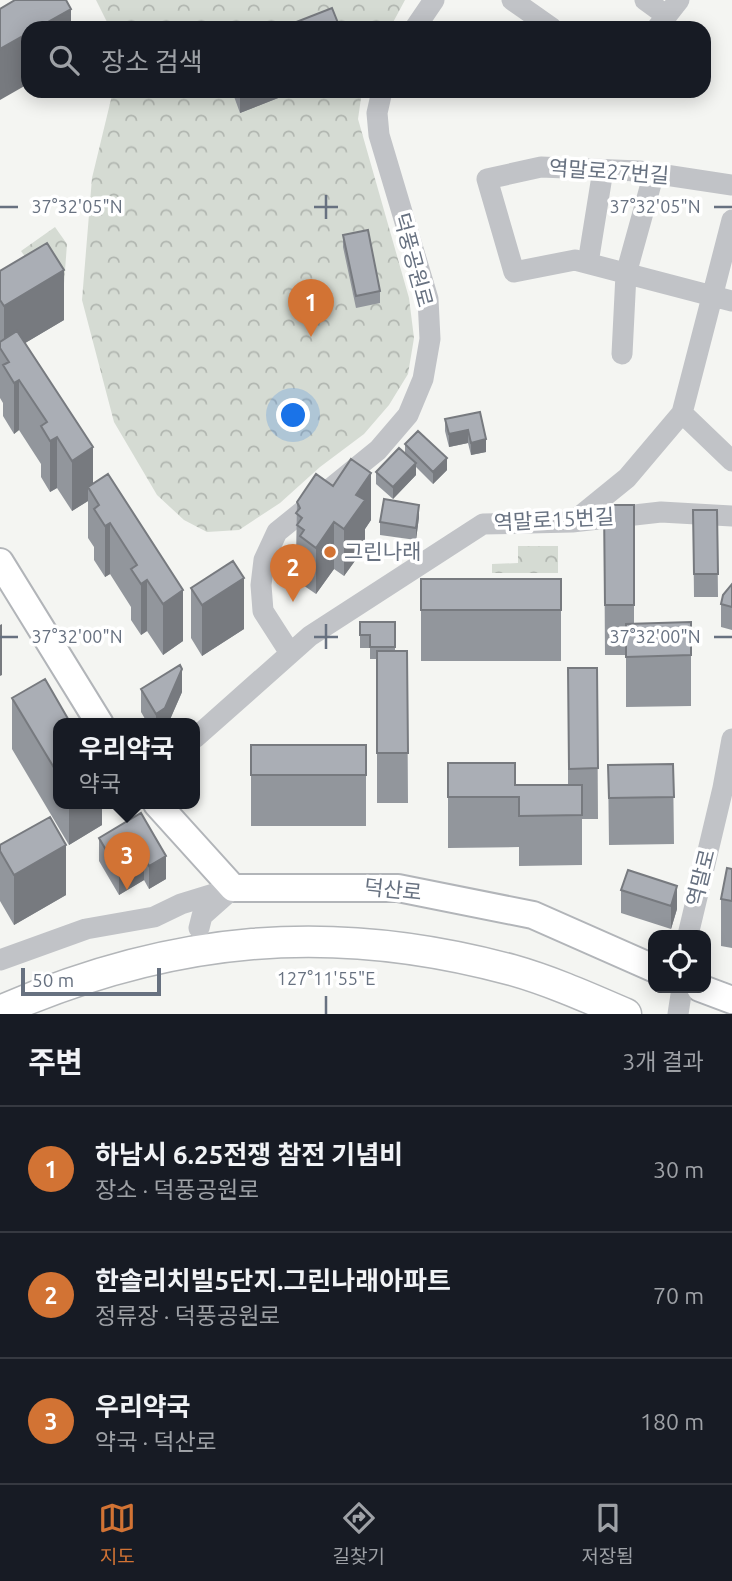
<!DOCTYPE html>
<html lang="ko">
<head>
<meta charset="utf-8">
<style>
	:root { --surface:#171b24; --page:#20242c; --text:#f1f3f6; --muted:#9ea1a6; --line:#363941; --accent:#d27334 }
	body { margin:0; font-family:Ubuntu,"Noto Sans KR",sans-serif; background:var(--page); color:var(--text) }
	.controls { position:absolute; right:21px; bottom:21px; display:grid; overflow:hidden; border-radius:14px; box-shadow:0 4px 18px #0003 }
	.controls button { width:63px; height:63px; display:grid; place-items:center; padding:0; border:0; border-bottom:2px solid var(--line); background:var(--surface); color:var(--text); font:35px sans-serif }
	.scale { position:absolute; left:21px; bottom:18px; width:140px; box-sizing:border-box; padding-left:7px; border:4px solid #677180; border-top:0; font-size:19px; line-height:24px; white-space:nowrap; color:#677180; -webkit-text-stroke:5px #fff; paint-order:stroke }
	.you { position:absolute; left:294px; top:416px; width:24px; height:24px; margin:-18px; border:5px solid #fff; border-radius:50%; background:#1a73e8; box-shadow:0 0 0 10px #1a73e833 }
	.badge { display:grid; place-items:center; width:46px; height:46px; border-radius:50%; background:var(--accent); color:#fff; font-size:23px; font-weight:700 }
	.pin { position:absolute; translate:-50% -58px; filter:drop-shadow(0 2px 4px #0008) }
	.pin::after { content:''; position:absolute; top:37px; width:24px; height:21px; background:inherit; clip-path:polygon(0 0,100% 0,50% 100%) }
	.popup { position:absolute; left:53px; top:718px; width:147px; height:91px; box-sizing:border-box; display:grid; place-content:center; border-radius:14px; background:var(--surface); filter:drop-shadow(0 2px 5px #0005); font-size:23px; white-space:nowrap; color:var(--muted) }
	.popup b { font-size:26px; color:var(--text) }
	.popup::after { content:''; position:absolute; left:50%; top:100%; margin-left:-14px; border:14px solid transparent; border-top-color:var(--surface) }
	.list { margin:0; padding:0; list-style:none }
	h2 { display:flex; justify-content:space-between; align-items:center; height:91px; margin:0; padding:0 28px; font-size:30px }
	h2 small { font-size:23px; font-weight:400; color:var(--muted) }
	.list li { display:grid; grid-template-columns:46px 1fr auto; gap:21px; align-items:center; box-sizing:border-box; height:126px; padding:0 28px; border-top:2px solid var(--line) }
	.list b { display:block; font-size:26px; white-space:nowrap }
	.list p { margin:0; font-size:23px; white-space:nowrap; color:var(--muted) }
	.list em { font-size:23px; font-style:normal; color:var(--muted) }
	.icon { flex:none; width:38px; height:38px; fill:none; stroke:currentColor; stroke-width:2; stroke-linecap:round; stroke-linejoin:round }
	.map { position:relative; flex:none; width:732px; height:1014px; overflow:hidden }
	.search { position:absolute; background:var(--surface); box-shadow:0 4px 18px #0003; left:21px; right:21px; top:21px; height:77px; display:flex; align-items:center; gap:18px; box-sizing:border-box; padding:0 24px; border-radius:21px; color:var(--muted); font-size:26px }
	.sheet { height:469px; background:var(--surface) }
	nav { display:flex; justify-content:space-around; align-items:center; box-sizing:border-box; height:98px; border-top:2px solid var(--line); background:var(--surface); font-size:19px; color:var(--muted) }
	nav a { display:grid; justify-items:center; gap:4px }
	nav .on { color:var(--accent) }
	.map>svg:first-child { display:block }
	.park { fill:url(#park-crowns) }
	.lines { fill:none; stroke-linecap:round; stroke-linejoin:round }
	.major-casing { stroke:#b2b5b9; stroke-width:30 }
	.highway-casing { stroke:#b3b6b9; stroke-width:33 }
	.minor { stroke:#c1c3c7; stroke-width:21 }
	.major { stroke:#fff; stroke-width:26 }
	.highway { stroke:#fff; stroke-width:30 }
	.wall { fill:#92969c }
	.shaded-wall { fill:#777a7f }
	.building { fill:#aaaeb5; stroke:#777a7f; stroke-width:2 }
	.ticks { fill:none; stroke:#677180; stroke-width:2.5 }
	.poi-dot { fill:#d27334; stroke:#fff; stroke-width:2.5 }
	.labels { text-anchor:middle; stroke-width:7; stroke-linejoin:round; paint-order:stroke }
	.street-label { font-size:21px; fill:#677180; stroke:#fff }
	.poi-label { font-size:21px; fill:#677180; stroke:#fff; text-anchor:start }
	.ticks-label { font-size:18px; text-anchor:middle; fill:#677180; stroke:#fff; stroke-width:7; stroke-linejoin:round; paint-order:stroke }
</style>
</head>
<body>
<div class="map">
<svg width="732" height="1014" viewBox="0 0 732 1014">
	<defs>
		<pattern id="park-crowns" width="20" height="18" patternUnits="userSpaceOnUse" patternTransform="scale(1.75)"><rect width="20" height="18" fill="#d5dbd3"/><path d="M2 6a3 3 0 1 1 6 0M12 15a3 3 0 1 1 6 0" fill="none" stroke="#b1b6b0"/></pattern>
	</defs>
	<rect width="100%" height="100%" fill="#f4f5f2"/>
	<!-- park -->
	<path class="park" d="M96 0H405L390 28H110Z
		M113 91H362L358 119 409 298 414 338 408 374 389 405 364 434 320 467 280 503 239 530 207 532 184 520 157 495 114 422 82 300 92 178Z
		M55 227 67 244 64 284 51 293 21 251Z
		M518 546H558V573H492V564L518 563Z"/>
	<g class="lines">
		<!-- major casing -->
		<g class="major-casing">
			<path id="major" d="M0 562 100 724
				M157 804 233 888H398L533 915 653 968
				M700 988 732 1000"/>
		</g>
		<!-- highway casing -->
		<g class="highway-casing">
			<path id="highway" d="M0 1011C171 936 331 921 512 970 551 981 589 998 626 1014"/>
		</g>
		<!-- minor -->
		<path class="minor" d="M512 0 552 28
			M645 0 667 16
			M415 28 434 0
			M657 28 679 0
			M732 185 639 171 541 167 487 179 514 272 575 260 732 301
			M588 263 603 170
			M622 354 626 274 654 173
			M682 413 732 461
			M574 521 627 478 682 413 732 220
			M290 653 263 611 261 585 264 560 277 532 378 450 408 415 423 379 430 339 428 299 379 135 377 113 382 91
			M195 738 310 636 483 524 572 522 661 512 732 516
			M199 928 202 916 229 892
			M688 935 723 788 732 739
			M0 960 86 929 154 917 181 904 233 888
			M678 1014 682 988"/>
		<!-- major -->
		<use href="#major" class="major"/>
		<!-- highway -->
		<use href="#highway" class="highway"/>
	</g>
	<!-- wall -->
	<path class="wall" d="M232 91H296L240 113Z
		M343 235 380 291V303L356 308 343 247Z
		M0 271 64 320 25 343 93 483 108 474 183 641 163 655 147 631 141 635 131 620V607L110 574 105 577 94 560V547L88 538V501L72 511 57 488 50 492 41 477V464L19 430 14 434 3 416V403L0 398Z
		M480 412 486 452 471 455 468 443 449 447 445 431V419Z
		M405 444 447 470 433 484 416 467V475L393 499 376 484V472L405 453Z
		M297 502 371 520 365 529V547L344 576 334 569 316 594 300 583V574L297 572V561L296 560Z
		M604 505H634V623L691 655V706L626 707V655H605Z
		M693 510H717L718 597H694Z
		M419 517 416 540 380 535V522Z
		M421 579H561V661H421Z
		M732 584V630L721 627V604Z
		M191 588 244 629 202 656 191 638Z
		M360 622H395V651H407L408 803H377V659H370V648H360Z
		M568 668H597L598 819H582V865L519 866V847L448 848V763L515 785H568Z
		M141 689 182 692 168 724H148L141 712Z
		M12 698 59 724V804H102V825L69 845 12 749Z
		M251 745H366V826H251Z
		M673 764 674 844 609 845 608 765Z
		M141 813 166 879 149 889 144 880 119 895 99 861V838Z
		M0 845 66 895 14 925 0 901Z
		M732 869V948L721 946V899Z
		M677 886V909L671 929 621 913V890Z"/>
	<!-- shaded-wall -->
	<path class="shaded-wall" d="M71 9V28H37Z
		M28 33V84L0 100V49Z
		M240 91H296L240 113Z
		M64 270V320L5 355 4 353V306Z
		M19 380V430L14 434V383Z
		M468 430V443L449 447V434Z
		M57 437V488L50 492V441Z
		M486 439V452L471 455V443Z
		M93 447V495L88 487V501L72 511V461Z
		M447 458V470L433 484V472Z
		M416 463V475L393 499V487Z
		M371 473V520L365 529V547L344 576V529L356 495Z
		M419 505V517L416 540V528Z
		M334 522V569L316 594V548Z
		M110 523V574L105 577V526Z
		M244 578V629L202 656V605Z
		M147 580V631L141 635V584Z
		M183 590V641L163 655V604Z
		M2 624V675L0 676V625Z
		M182 669V692L168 724H156V714Z
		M69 804H102V825L69 845Z
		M66 845V895L14 925V875Z
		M166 856V879L149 889V866Z
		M144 857V880L119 895V872Z
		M677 886V909L671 929V906Z"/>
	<!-- building -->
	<path class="building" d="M15 0H66L71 9 37 28H28V33L0 49V9Z
		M332 8 340 28H281Z
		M368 230 380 291 356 296 343 235Z
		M47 243 64 270 4 306 0 300V271Z
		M17 331 93 447 72 461 57 437 50 441 41 426 47 422 19 380 14 383 3 365 9 362 0 348V342Z
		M480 412 486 439 471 443 468 430 449 434 445 419Z
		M418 431 447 458 433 472 405 444Z
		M399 448 416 463 393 487 376 472Z
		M351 459 371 473 356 495 365 500 344 529 334 522 316 548 300 536 304 530 297 525 302 518 296 513 300 508 297 502 316 474 333 486Z
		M108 474 183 590 163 604 147 580 141 584 131 569 137 565 110 523 105 526 94 509 99 505 88 487Z
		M384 499 419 505 416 528 380 522Z
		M604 505H634V605H605Z
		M693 510H717L718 574H694Z
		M233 561 244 578 202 605 191 588Z
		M421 579H561V610H421Z
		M732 584V607L721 604 723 595Z
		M360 622H395V647H370V635H360Z
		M691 622V655L626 657V624Z
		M377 651H407L408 753H377Z
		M180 665 182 669 165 708 156 714 141 689Z
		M568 668H597L598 768 569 769Z
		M45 679 71 724H59V776L12 698Z
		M251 745H366V775H251Z
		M448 763H515V785H582V815L519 816V797H448Z
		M673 764 674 797 609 798 608 765Z
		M141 813 166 856 149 866 144 857 119 872 99 838Z
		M50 817 66 845 14 875 0 851V845Z
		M727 868 732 869V901L721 899Z
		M628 870 677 886 671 906 621 890Z"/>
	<!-- ticks -->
	<path class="ticks" d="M326 195V219M0 207H18M314 207H338M714 207H732M326 624V649M0 637H18M314 637H338M714 637H732M326 996V1014"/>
	<!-- markers -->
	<circle class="poi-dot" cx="330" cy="552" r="7"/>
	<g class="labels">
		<!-- street labels -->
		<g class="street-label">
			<text transform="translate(609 172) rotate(4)" y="7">역말로27번길</text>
			<text transform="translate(413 260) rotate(75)" y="7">덕풍공원로</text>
			<text transform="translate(554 520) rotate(-3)" y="7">역말로15번길</text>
			<text transform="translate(701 878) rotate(-76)" y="7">역말로</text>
			<text transform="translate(393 890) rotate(6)" y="7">덕산로</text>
		</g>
		<!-- poi labels -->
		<g class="poi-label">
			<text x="344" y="559">그린나래</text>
		</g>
	</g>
	<g class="ticks-label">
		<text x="77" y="213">37°32'05"N</text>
		<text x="655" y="213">37°32'05"N</text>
		<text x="77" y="643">37°32'00"N</text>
		<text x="655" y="643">37°32'00"N</text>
		<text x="326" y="985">127°11'55"E</text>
	</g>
</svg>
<div class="controls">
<button><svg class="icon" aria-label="locate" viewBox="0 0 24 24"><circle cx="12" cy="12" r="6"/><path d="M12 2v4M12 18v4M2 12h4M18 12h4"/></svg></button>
</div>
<div class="scale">50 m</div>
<div class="you"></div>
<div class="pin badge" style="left:311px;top:337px">1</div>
<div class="pin badge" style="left:293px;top:602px">2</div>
<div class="pin badge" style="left:127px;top:890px">3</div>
<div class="popup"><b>우리약국</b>약국</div>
<div class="search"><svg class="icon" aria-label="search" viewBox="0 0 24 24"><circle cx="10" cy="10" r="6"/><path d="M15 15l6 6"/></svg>장소 검색</div>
</div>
<section class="sheet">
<h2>주변<small>3개 결과</small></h2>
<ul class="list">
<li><span class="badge">1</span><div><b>하남시 6.25전쟁 참전 기념비</b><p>장소 · 덕풍공원로</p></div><em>30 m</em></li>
<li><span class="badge">2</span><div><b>한솔리치빌5단지.그린나래아파트</b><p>정류장 · 덕풍공원로</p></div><em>70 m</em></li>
<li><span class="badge">3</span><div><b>우리약국</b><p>약국 · 덕산로</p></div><em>180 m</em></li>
</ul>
</section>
<nav>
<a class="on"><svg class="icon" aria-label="map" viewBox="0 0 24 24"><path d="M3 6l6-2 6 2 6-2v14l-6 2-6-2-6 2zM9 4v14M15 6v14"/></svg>지도</a>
<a><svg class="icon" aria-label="directions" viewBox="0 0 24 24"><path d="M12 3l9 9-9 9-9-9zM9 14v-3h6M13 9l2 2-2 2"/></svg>길찾기</a>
<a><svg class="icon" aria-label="saved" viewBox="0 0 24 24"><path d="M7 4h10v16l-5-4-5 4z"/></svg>저장됨</a>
</nav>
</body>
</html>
